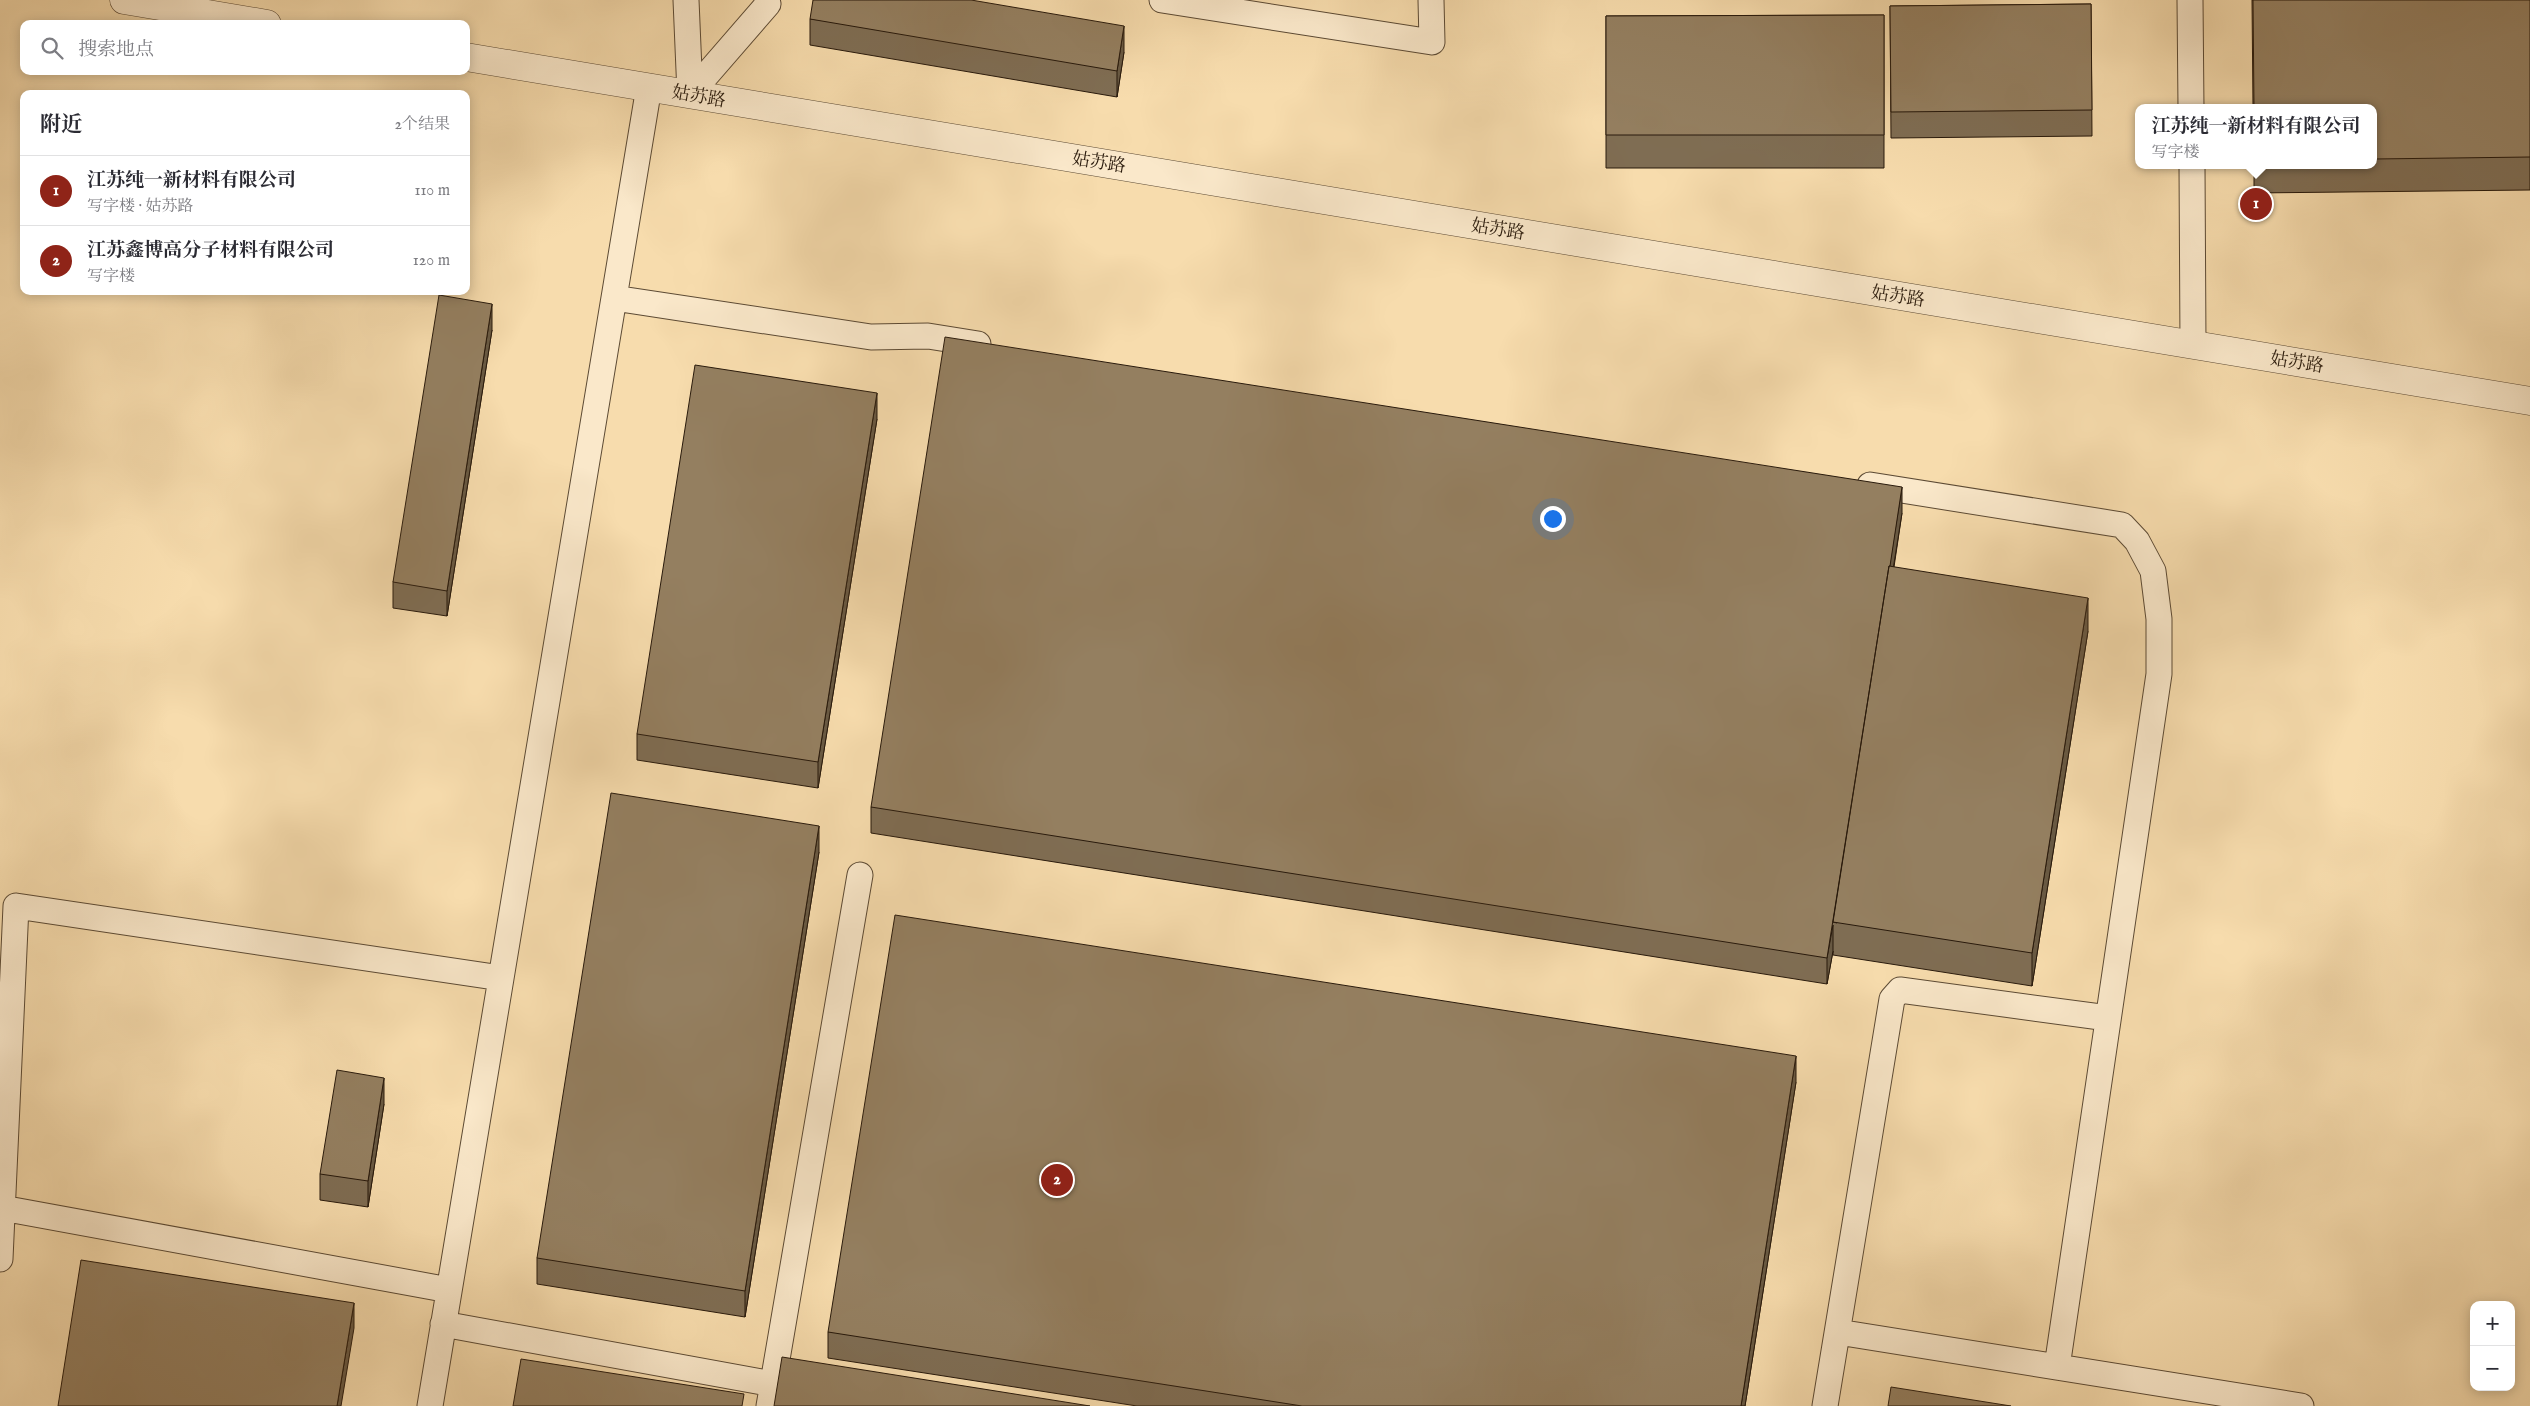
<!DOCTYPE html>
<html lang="zh">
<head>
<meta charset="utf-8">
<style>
	:root { --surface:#fff; --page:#f2f2f3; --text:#2b2b33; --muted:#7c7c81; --line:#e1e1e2; --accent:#8f2418 }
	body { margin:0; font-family:"IM FELL English","Noto Serif SC",serif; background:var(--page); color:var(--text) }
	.controls { position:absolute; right:15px; bottom:15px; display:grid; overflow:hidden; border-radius:10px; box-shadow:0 2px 12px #0003 }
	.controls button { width:45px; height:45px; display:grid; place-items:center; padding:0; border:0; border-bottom:1px solid var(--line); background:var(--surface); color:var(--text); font:25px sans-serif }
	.you { position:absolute; left:1552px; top:518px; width:18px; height:18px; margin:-12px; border:4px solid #fff; border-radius:50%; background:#1a73e8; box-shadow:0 0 0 8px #1a73e833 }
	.badge { display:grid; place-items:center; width:32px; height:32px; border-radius:50%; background:var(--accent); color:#fff; font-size:16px; font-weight:700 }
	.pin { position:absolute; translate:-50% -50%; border:2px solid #fff; box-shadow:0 1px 5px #0006 }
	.popup { position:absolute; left:2135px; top:104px; width:242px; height:65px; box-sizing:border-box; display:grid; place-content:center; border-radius:10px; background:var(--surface); filter:drop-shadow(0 1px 4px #0005); font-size:16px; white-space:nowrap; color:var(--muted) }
	.popup b { font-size:19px; color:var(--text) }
	.popup::after { content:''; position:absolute; left:50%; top:100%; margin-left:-10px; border:10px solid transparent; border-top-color:var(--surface) }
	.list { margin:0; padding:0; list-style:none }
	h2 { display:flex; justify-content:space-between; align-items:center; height:65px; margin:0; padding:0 20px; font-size:21px }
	h2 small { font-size:16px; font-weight:400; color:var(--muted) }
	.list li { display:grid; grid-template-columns:32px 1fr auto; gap:15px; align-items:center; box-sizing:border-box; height:70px; padding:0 20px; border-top:1px solid var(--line) }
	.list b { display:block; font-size:19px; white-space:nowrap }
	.list p { margin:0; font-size:16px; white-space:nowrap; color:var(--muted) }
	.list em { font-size:16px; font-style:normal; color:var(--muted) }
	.icon { flex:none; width:28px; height:28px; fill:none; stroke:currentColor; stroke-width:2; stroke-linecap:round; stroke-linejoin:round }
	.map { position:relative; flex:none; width:2530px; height:1406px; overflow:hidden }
	.search { position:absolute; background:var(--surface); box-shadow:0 2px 12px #0003; left:20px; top:20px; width:450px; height:55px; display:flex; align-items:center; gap:12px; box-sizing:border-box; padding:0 18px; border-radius:10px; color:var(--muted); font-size:19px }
	.panel { position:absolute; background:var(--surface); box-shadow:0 2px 12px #0003; left:20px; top:90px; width:450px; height:205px; border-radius:10px }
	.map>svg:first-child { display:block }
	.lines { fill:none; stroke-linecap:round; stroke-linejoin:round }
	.service-casing { stroke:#5c4a34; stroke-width:27 }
	.tertiary-casing { stroke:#5c4a34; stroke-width:29 }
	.service { stroke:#fae8ca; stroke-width:25 }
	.tertiary { stroke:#fae8ca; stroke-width:28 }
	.wall { fill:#7f6d53; stroke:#291a0c }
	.shaded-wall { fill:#685943; stroke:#291a0c }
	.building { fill:#947f60; stroke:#291a0c }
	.labels { text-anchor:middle; stroke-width:5; stroke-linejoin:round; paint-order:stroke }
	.street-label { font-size:18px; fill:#291a0c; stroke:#fae8ca }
</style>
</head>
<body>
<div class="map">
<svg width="2530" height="1406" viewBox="0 0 2530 1406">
	<rect width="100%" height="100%" fill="#f7dcad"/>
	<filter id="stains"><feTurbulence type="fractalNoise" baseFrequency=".004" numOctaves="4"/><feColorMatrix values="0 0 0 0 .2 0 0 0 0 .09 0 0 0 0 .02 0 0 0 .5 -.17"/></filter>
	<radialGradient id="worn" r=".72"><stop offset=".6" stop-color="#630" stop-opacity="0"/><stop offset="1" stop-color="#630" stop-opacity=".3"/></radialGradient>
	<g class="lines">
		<!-- service casing -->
		<g class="service-casing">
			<path id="service" d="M686 0 690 94
				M1162 0 1432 42 1431 0
				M2190 0 2191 108
				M690 94 768 4 767 0
				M2192 165 2193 345
				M614 298 871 337 928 336 978 344
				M1870 485 2122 525 2137 541 2153 571 2159 619V674L2057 1367
				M2 1208 449 1290
				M0 1259 16 906 501 978
				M443 1324 773 1384
				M1838 1332 2301 1406
				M430 1406 649 87
				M769 1406 860 875
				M1825 1406 1892 999 1900 990 2108 1018"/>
		</g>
		<!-- tertiary casing -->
		<g class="tertiary-casing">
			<path id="tertiary" d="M124 0 267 24
				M466 57 2530 401"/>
		</g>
		<!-- service -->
		<use href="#service" class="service"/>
		<!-- tertiary -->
		<use href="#tertiary" class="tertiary"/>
	</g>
	<!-- wall -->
	<path class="wall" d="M2252 0H2530V190L2254 193V165H2374V108H2253Z
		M2091 4 2092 136 1891 138 1890 6Z
		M1884 15V168H1606V16Z
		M810 19 1124 52 1117 97 810 45Z
		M492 330 447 616 393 608V582Z
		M877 419 818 788 637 760V734Z
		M1902 513 1894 567 2088 631 2032 986 1833 955V951L1827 984 871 833V807Z
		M819 852 745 1317 537 1284V1258Z
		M1796 1082 1745 1406H1137L828 1358V1332Z
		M384 1104 368 1207 320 1200V1174Z"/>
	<!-- shaded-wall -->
	<path class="shaded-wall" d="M1124 26V52L1117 97V71Z
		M492 304V330L447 616V591Z
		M877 393V419L818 788V762Z
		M1902 487V513L1837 923 1833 922Z
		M2088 598V631L2032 986V953Z
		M819 826V852L745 1317V1291Z
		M1833 925V951L1827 984V958Z
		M1796 1056V1082L1745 1406H1741Z
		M384 1078V1104L368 1207V1181Z
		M354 1303V1328L341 1406H337Z"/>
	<!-- building -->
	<path class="building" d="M813 0H971L1124 26 1117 71 810 19Z
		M2253 0H2530V157L2374 159V108H2254Z
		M2091 4 2092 110 1891 112 1890 6Z
		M1884 15V135H1606V16Z
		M439 295 492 304 447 591 393 582Z
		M945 337 1902 487 1890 566H1889L1827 958 871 807Z
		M695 365 877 393 818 762 637 734Z
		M1889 566 2088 598 2032 953 1833 922Z
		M611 793 819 826 745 1291 537 1258Z
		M895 915 1796 1056 1741 1406H1302L828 1332Z
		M337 1070 384 1078 368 1181 320 1174Z
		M81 1260 354 1303 337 1406H58Z
		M782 1357 1090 1406H774Z
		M521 1359 744 1394 742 1406H513Z
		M1891 1387 2011 1406H1888Z"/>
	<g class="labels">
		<!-- street labels -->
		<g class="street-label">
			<text transform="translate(699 96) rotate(10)" y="6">姑苏路</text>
			<text transform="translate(1099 162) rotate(9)" y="6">姑苏路</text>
			<text transform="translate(1498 229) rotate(9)" y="6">姑苏路</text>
			<text transform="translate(1898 296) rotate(9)" y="6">姑苏路</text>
			<text transform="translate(2297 362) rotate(9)" y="6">姑苏路</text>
		</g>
	</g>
	<rect width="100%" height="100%" filter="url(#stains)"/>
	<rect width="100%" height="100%" fill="url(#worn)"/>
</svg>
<div class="controls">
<button>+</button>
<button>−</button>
</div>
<div class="you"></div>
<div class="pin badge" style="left:2256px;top:204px">1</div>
<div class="popup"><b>江苏纯一新材料有限公司</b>写字楼</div>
<div class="pin badge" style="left:1057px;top:1180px">2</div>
<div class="search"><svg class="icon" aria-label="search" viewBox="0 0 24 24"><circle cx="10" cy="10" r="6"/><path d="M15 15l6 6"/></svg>搜索地点</div>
<section class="panel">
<h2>附近<small>2个结果</small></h2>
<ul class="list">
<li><span class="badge">1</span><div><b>江苏纯一新材料有限公司</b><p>写字楼 · 姑苏路</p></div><em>110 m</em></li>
<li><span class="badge">2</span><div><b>江苏鑫博高分子材料有限公司</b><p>写字楼</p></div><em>120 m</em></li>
</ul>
</section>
</div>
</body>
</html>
